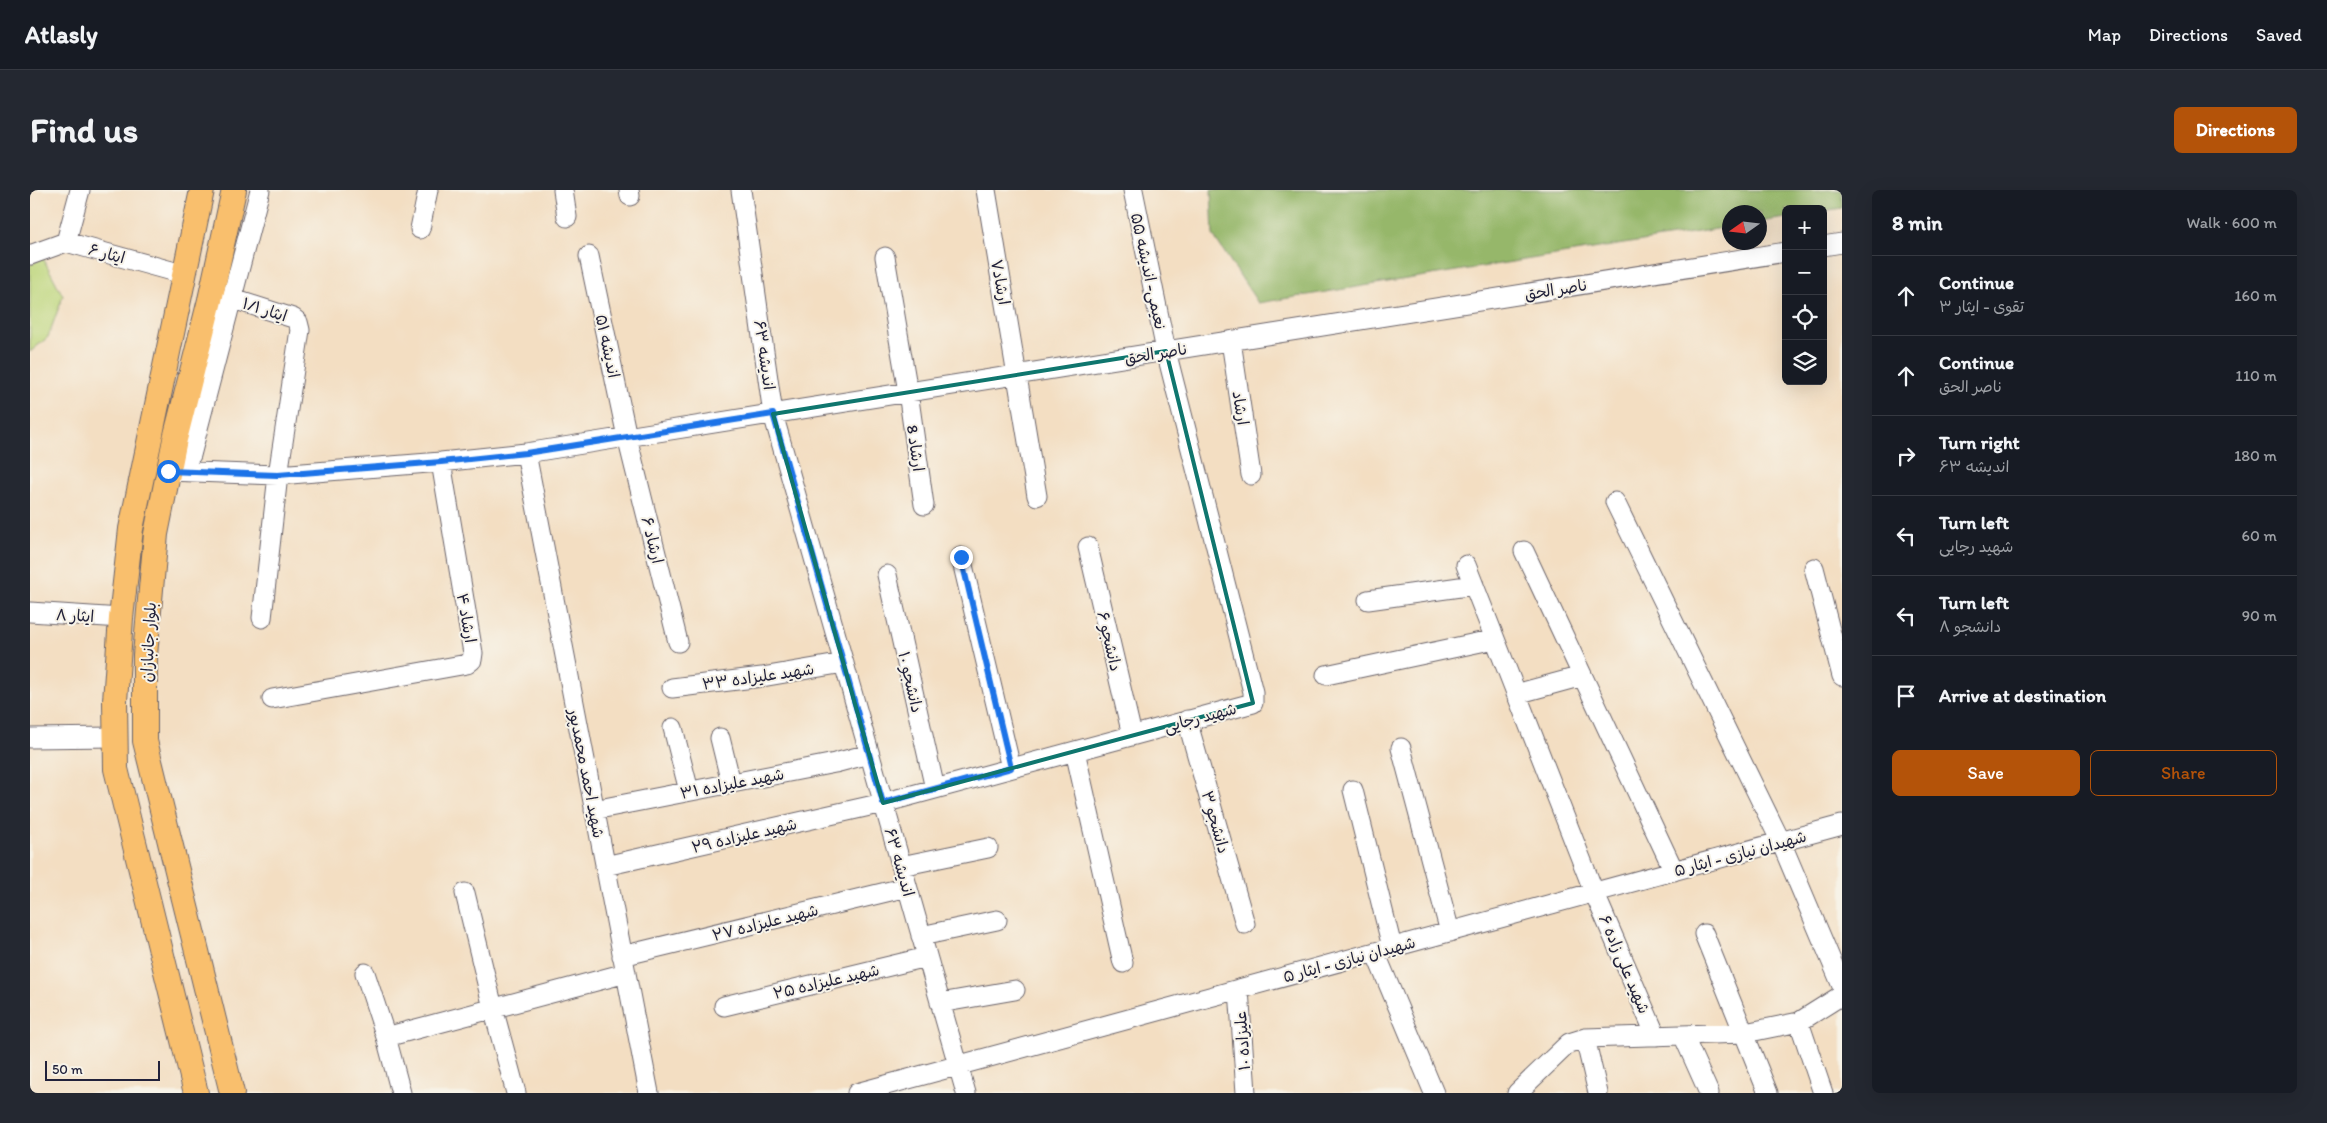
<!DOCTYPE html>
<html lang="en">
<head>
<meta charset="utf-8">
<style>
	:root { --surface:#171b24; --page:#242831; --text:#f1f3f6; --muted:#9ea1a6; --line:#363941; --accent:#b45309 }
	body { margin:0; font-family:Itim,"Playpen Sans Arabic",sans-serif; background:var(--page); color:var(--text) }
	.controls { position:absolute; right:15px; top:15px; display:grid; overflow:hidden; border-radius:8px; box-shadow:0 5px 20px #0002 }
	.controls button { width:45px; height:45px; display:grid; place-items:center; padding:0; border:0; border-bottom:1px solid var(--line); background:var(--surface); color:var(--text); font:25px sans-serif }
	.compass { position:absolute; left:1692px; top:15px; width:45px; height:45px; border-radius:50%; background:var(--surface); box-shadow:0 5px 20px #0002; rotate:256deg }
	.scale { position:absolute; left:15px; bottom:12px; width:115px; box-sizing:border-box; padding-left:5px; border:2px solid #22223b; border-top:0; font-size:14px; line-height:18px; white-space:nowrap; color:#22223b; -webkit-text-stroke:4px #f7f3e8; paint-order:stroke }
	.stop { position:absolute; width:15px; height:15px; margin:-11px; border:4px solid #1a73e8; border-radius:50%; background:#fff }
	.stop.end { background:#1a73e8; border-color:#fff; box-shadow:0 1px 5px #0008 }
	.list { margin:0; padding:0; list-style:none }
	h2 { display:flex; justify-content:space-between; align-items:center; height:65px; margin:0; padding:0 20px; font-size:21px }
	h2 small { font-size:16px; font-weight:400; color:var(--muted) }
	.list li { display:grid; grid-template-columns:32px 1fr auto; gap:15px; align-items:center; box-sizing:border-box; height:80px; padding:0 20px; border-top:1px solid var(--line) }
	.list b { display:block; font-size:19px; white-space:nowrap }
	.list p { margin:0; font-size:16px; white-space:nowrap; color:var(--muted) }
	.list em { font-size:16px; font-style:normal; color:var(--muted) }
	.actions { display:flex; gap:10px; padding:15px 20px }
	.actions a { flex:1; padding:11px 0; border:1px solid var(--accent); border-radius:8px; text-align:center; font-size:18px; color:var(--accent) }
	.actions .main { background:var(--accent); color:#fff }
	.icon { flex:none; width:28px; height:28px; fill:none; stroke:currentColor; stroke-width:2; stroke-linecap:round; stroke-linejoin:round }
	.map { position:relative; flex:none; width:1812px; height:903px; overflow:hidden; border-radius:8px }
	header { display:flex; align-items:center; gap:30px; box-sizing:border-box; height:70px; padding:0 25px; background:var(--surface); border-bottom:1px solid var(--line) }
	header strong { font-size:24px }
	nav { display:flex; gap:28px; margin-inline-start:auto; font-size:18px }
	.intro { display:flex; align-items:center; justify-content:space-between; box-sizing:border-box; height:120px; padding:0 30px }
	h1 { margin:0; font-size:35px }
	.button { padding:12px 22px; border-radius:8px; background:var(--accent); color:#fff; font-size:18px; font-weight:700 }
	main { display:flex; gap:30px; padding:0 30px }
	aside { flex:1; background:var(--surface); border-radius:8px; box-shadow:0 5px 20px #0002 }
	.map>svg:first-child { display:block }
	.green { fill:#bdd67b; stroke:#707c5b }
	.forest { fill:#96b76b; stroke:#5c6c53 }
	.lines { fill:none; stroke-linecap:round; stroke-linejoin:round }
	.minor-casing { stroke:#6b646a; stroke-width:21 }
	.major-casing { stroke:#6b646a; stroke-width:26 }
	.minor { stroke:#fff; stroke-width:19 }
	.major { stroke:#f9bf6d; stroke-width:24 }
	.route { stroke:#1a73e8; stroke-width:6 }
	.marked { fill:none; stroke:#0f766e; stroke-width:4; stroke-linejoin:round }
	.labels { text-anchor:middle; stroke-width:4; stroke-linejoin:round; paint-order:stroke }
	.street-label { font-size:16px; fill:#22223b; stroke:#f7f3e8 }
</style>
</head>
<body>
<header>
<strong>Atlasly</strong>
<nav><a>Map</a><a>Directions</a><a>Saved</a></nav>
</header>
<div class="intro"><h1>Find us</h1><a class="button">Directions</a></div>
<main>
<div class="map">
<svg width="1812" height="903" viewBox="0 0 1812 903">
	<rect width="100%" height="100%" fill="#f7f3e8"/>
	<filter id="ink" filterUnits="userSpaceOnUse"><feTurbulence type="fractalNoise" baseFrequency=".02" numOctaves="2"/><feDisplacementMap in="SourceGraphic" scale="10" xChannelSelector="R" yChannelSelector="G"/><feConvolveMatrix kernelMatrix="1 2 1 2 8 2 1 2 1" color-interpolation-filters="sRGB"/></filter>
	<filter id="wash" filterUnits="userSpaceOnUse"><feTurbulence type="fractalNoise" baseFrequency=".0096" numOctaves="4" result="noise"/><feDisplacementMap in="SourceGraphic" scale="20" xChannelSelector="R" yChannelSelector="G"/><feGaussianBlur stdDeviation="1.12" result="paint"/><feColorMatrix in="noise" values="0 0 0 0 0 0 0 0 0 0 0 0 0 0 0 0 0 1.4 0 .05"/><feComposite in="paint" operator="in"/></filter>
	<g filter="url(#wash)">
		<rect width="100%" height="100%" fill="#f3dec2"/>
		<!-- green -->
		<path class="green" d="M13 68 33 106 18 147 0 162V75Z"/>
		<!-- forest -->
		<path class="forest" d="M1181 0H1812V18L1793 21V19H1756V28L1730 32V22H1700L1699 37 1228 113 1183 45Z"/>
	</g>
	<g filter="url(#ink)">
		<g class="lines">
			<!-- minor casing -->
			<g class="minor-casing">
				<path id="minor" d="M533 0 537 27
					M599 0 600 6
					M711 0 743 224 936 903
					M956 0 1007 306
					M390 39 398 0
					M36 52 50 0
					M1793 56 1812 53
					M0 65 36 52 156 85
					M559 66 597 247 648 452
					M855 67 878 202 894 315
					M200 108 263 128 268 132 270 140 248 285 232 428
					M1201 151 1221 285
					M496 263 619 903
					M138 281 248 285 411 272 496 263 1756 62
					M138 281 155 271 161 265 230 0
					M1585 312 1751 652 1812 796
					M1058 357 1102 545
					M1494 361 1644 681
					M931 367 981 578
					M1436 375 1564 702 1626 846
					M1784 378 1812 486
					M857 385 905 599
					M1338 410 1444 395
					M0 422 91 428
					M1296 485 1465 449
					M642 498 732 487 814 473
					M1486 504 1552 486
					M242 509 437 474 442 470 443 463 411 272
					M1157 530 1215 734
					M643 538 659 601
					M0 548 85 547
					M690 548 701 593
					M1371 558 1420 742
					M1045 561 1093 773
					M1323 600 1362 757
					M564 620 805 573 839 564
					M575 676 853 613 1223 513V502L1136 161 1103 0
					M871 676 958 658
					M435 703 463 818 486 903
					M1674 744 1738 903
					M891 746 967 730
					M1345 762 1404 903
					M592 766 877 697
					M335 783 356 847 596 783
					M1209 799 1216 903
					M910 813 985 800
					M694 816 897 767
					M1769 832 1793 903
					M1653 845 1679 903
					M356 847 371 903
					M1555 848 1568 903
					M827 903 1812 635
					M1487 903 1539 853 1555 848 1715 843 1769 832 1812 805"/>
			</g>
			<!-- major casing -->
			<g class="major-casing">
				<path id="major" d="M166 903 86 579 85 511 91 428 101 339 172 0
					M202 903 115 551V465L126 344 145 249 180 110 204 0"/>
			</g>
			<!-- minor -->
			<use href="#minor" class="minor"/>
			<!-- major -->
			<use href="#major" class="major"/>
		</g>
	</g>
	<g class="lines" filter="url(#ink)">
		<!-- route -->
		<path class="route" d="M138 281 248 285 411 272 496 263 743 224 853 613 981 578 931 367"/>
	</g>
	<!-- marked area -->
	<path class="marked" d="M1136 161 1223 513 853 613 743 224Z"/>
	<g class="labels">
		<!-- street labels -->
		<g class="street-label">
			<text transform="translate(77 63) rotate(15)" y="6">ایثار ۶</text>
			<text transform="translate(1119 81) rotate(78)" y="6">نعیمی- اندیشه ۵۵</text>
			<text transform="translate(971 92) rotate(80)" y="6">ارشاد۷</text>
			<text transform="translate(1526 99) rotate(-9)" y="6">ناصر الحق</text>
			<text transform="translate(235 119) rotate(18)" y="6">ایثار ۱/۱</text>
			<text transform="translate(578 156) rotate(78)" y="6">اندیشه ۵۱</text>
			<text transform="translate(1126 163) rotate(-9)" y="6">ناصر الحق</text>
			<text transform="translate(735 165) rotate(82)" y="6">اندیشه ۶۳</text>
			<text transform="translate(1211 218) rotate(81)" y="6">ارشاد</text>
			<text transform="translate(886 258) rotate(82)" y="6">ارشاد 8</text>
			<text transform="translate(623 350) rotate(76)" y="6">ارشاد ۶</text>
			<text transform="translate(45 425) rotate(3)" y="6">ایثار ۸</text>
			<text transform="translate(437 428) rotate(80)" y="6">ارشاد ۴</text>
			<text transform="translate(1080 451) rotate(77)" y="6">دانشجو ۶</text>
			<text transform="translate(118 452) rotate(-87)" y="6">بلوار جانبازان</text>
			<text transform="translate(728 486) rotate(-8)" y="6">شهید علیزاده ۳۳</text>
			<text transform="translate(881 492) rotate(77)" y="6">دانشجو ۱۰</text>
			<text transform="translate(1170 527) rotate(-15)" y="6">شهید رجایی</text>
			<text transform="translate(557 583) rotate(79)" y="6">شهید احمد محمدپور</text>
			<text transform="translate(702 593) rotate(-11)" y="6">شهید علیزاده ۳۱</text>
			<text transform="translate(1186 632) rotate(74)" y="6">دانشجو ۳</text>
			<text transform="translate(714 645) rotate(-13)" y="6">شهید علیزاده ۲۹</text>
			<text transform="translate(1710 663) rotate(-15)" y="6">شهیدان نیازی - ایثار ۵</text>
			<text transform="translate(870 672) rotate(74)" y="6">اندیشه ۶۳</text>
			<text transform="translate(735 732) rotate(-14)" y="6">شهید علیزاده ۲۷</text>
			<text transform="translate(1319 769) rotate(-15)" y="6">شهیدان نیازی - ایثار ۵</text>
			<text transform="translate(1595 774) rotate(67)" y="6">شهید علی زاده ۶</text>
			<text transform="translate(796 791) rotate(-13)" y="6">شهید علیزاده ۲۵</text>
			<text transform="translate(1212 851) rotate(-94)" y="6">علیزاده ۱۰</text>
		</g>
	</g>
</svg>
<div class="controls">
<button>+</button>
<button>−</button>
<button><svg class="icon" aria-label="locate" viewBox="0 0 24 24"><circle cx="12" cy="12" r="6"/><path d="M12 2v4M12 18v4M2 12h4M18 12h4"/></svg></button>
<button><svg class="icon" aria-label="layers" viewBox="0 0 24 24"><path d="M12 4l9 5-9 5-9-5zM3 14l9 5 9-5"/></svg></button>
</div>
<svg class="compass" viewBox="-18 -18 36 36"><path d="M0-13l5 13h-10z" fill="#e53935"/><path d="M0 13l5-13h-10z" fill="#9ea1a6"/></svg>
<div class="scale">50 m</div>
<div class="stop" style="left:138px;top:281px"></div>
<div class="stop end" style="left:931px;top:367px"></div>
</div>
<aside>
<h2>8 min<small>Walk · 600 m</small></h2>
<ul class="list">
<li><svg class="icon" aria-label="ahead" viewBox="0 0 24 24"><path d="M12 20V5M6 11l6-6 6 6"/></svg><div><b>Continue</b><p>تقوی - ایثار ۳</p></div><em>160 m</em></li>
<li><svg class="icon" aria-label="ahead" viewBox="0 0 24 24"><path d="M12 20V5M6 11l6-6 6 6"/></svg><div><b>Continue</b><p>ناصر الحق</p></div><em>110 m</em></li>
<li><svg class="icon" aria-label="right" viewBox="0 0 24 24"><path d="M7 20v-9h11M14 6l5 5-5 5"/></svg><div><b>Turn right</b><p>اندیشه ۶۳</p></div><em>180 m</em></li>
<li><svg class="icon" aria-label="left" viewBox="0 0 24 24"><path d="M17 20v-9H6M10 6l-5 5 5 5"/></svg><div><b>Turn left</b><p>شهید رجایی</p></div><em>60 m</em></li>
<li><svg class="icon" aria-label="left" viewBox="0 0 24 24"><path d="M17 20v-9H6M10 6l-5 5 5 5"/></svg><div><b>Turn left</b><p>دانشجو ۸</p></div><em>90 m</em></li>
<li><svg class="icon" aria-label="arrive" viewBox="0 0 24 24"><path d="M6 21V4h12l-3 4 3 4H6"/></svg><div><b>Arrive at destination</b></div></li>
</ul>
<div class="actions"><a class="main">Save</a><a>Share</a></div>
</aside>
</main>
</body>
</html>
